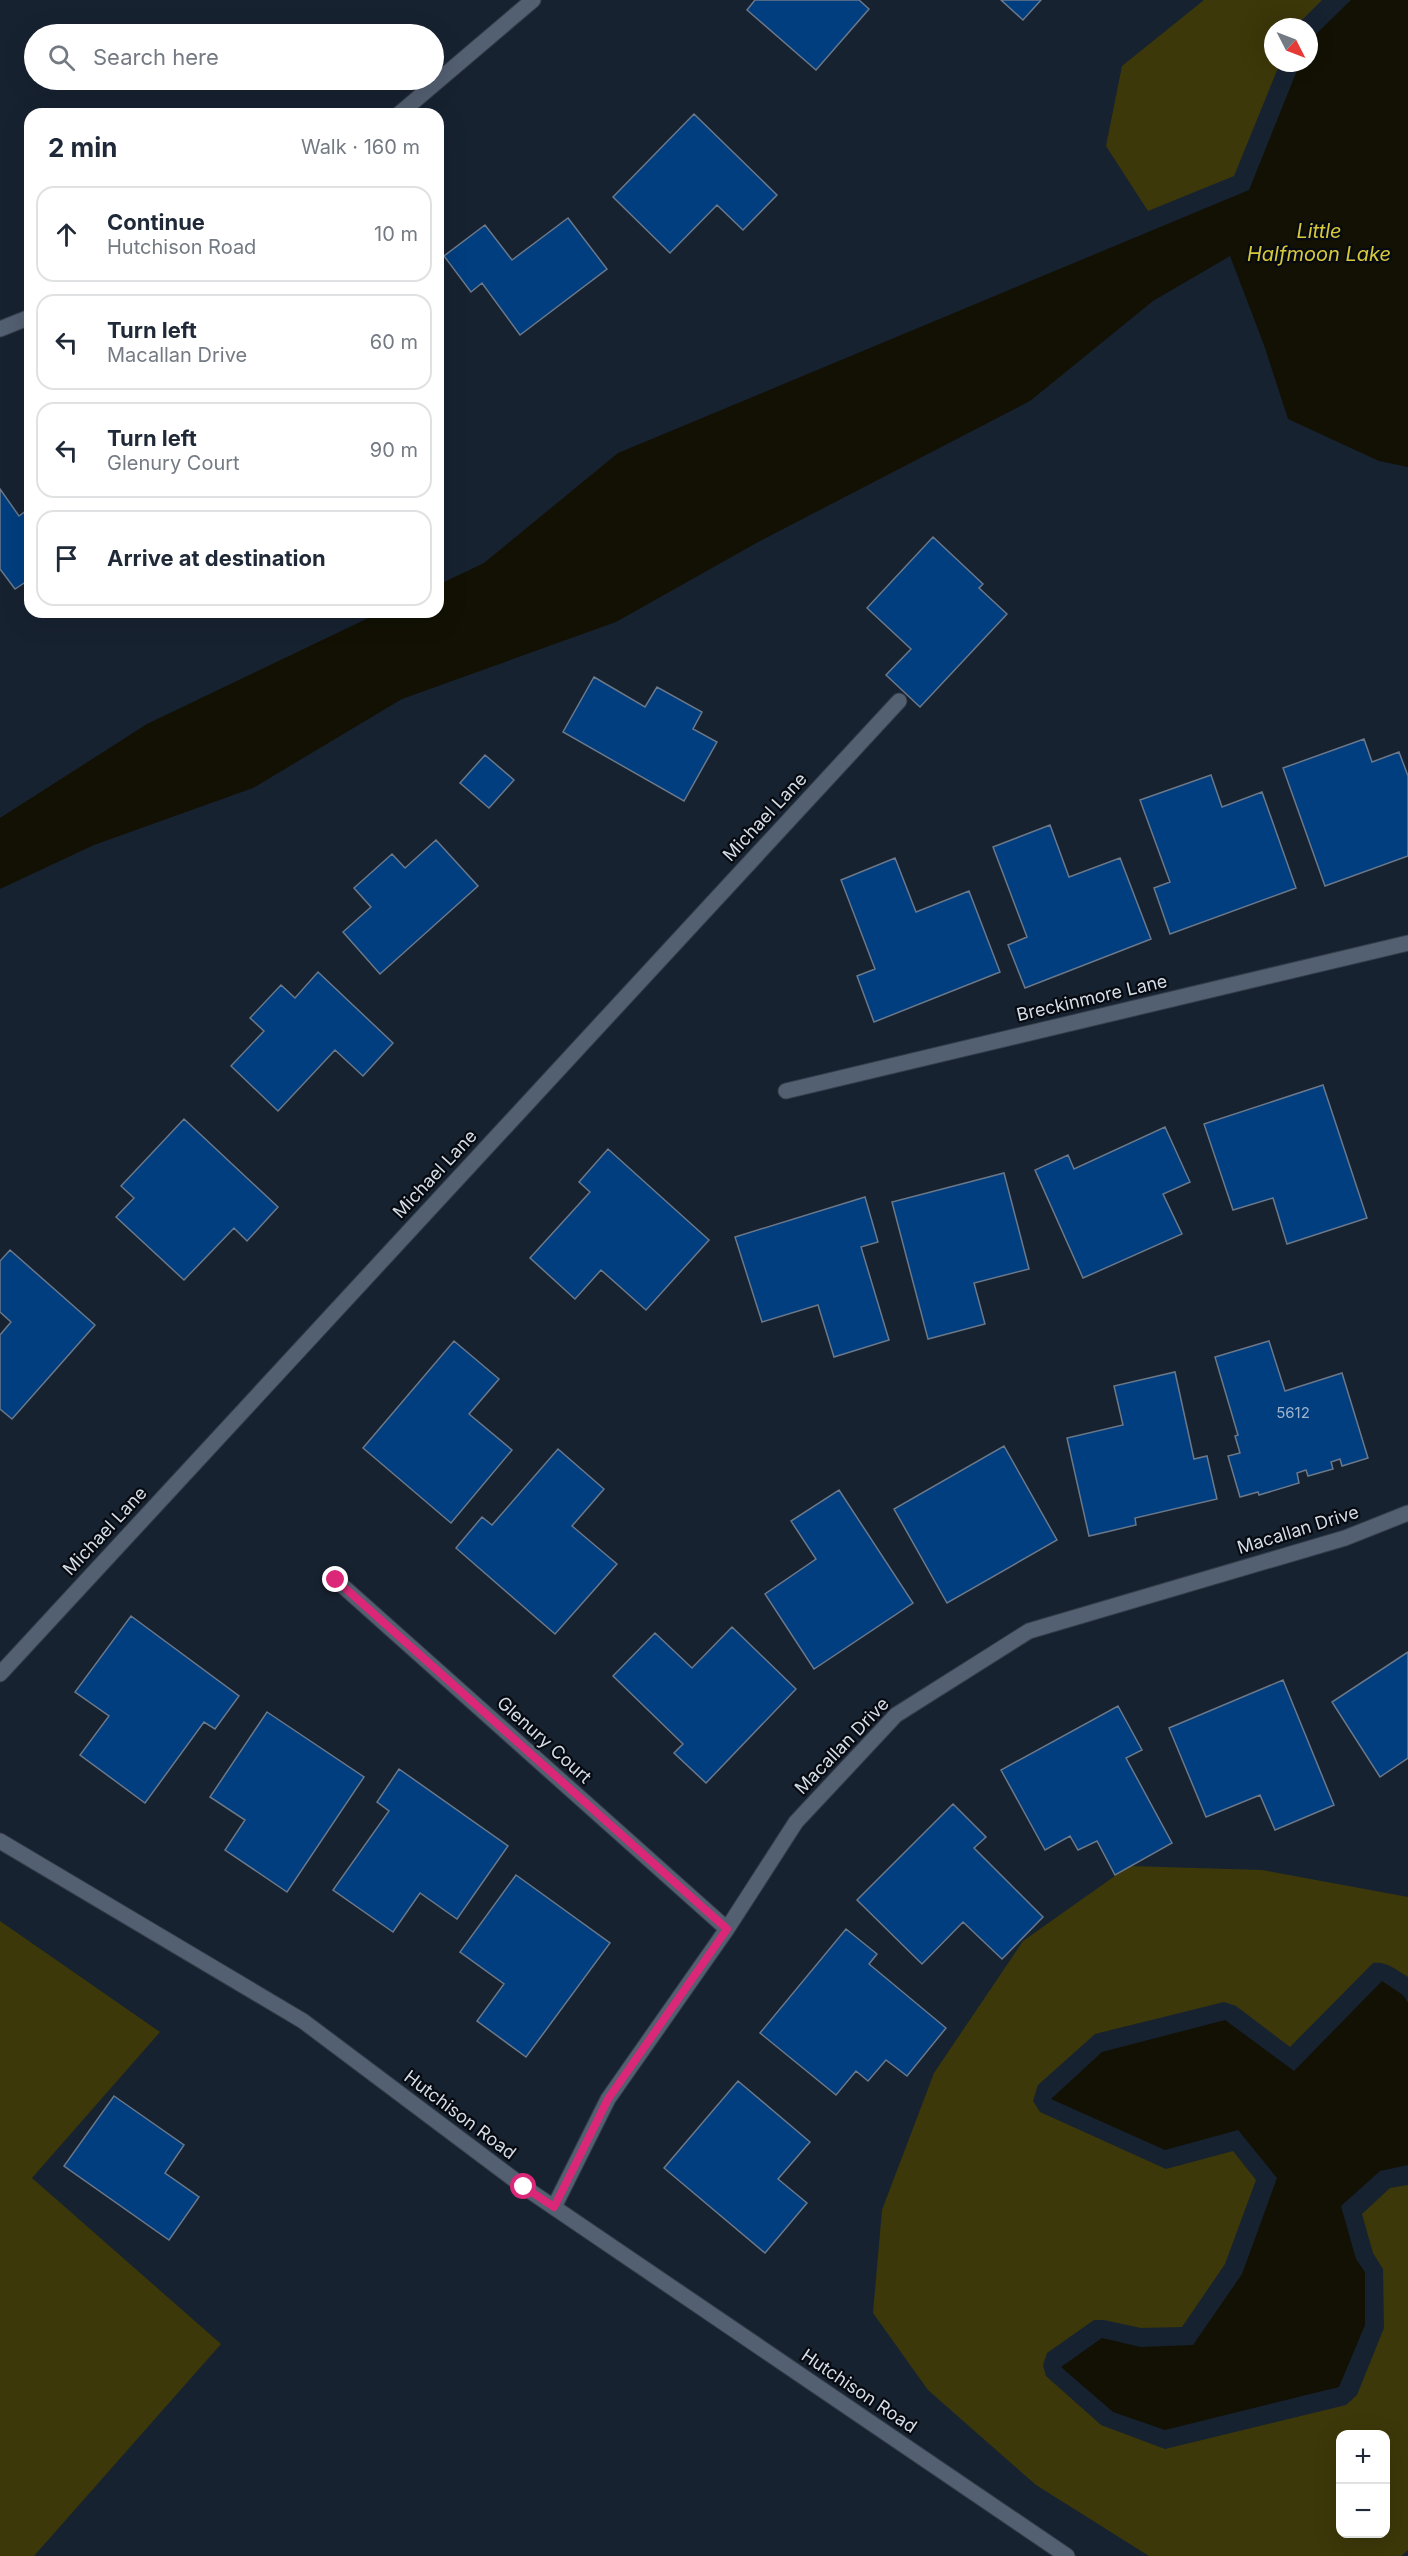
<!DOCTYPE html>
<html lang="en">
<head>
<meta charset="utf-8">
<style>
	:root { --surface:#fff; --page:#f2f2f3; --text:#1f2937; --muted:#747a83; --line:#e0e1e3 }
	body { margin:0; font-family:Inter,sans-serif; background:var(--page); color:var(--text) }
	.controls { position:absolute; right:18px; bottom:18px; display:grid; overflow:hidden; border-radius:12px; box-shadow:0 6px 24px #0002 }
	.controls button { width:54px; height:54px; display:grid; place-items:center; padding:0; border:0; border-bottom:2px solid var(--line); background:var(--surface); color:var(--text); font:30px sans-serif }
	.compass { position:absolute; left:1264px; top:18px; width:54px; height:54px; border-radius:50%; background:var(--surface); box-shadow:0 6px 24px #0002; rotate:132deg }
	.stop { position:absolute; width:18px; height:18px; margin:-14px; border:4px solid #db2777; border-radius:50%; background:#fff }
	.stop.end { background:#db2777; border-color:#fff; box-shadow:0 2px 6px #0008 }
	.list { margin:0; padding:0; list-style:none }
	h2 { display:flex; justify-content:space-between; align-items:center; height:78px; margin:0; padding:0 24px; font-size:26px }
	h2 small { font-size:20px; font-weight:400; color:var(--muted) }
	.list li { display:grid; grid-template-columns:39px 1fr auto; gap:18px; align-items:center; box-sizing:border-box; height:96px; margin:0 12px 12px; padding:0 12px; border:2px solid var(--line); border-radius:18px }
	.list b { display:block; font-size:22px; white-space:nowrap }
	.list p { margin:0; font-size:20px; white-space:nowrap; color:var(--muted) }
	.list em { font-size:20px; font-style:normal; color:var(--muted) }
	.icon { flex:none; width:33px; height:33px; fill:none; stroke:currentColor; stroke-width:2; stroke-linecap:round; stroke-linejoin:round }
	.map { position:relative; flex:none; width:1408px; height:2556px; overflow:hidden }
	.search { position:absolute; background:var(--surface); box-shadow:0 6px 24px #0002; left:24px; top:24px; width:420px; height:66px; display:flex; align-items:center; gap:15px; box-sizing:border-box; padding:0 21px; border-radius:33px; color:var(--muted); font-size:22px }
	.panel { position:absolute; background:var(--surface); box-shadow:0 6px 24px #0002; left:24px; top:108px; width:420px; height:510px; border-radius:18px }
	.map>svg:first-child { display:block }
	.green { fill:#3c3809; fill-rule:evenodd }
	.water { fill:#121104 }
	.building { fill:#003e7f; stroke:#6a788a; stroke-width:1.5 }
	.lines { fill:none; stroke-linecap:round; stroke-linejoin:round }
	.minor-casing { stroke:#353d49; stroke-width:17 }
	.minor { stroke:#536072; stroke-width:15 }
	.route { stroke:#db2777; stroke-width:8 }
	.labels { text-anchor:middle; stroke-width:4.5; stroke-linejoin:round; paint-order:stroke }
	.number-label { font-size:15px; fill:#9fb4cc }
	.street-label { font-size:18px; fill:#d4dce6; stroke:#070b11 }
	.water-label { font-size:20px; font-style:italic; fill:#d7c93c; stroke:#070b11 }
</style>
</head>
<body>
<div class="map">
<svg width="1408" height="2556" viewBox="0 0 1408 2556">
	<rect width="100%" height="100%" fill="#172231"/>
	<!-- green -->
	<path class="green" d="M1204 0H1322L1295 27H1273V63H1280L1234 176 1148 211 1106 146 1122 66Z
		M1129 1866 1262 1870 1408 1897V1977C1397 1970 1386 1961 1373 1963L1290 2047 1236 2006 1224 2002 1095 2034 1038 2085 1033 2101 1040 2112 1166 2169 1233 2151 1256 2180 1225 2264 1182 2327 1141 2328 1104 2320H1094L1047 2353 1043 2365 1046 2376 1101 2425 1165 2449 1346 2405 1357 2395 1384 2328 1383 2269 1373 2253 1362 2214 1390 2188 1408 2185V2550L1401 2556H1149L1036 2485 928 2390 873 2313 882 2210 934 2073 1023 1941ZM1340 2434H1386V2534H1340Z
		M0 1921 160 2032 32 2178 221 2344 34 2556H0Z"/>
	<!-- water -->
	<path class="water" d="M1351 0H1408V467L1379 461 1288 419 1264 345 1230 256 1153 301 1030 401 760 541 616 622 402 699 253 788 94 845 0 889V818L147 724 381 612H438V585L484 563 618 453 1249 190 1300 63H1309V41Z
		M1382 1981 1403 1995 1408 2003V2165L1380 2171 1341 2206 1356 2259 1365 2272V2325L1339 2387 1165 2430 1113 2412 1061 2367 1102 2338 1141 2347 1193 2345 1242 2274 1277 2178 1238 2130 1165 2150 1051 2099 1102 2052 1225 2020 1294 2071Z"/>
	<!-- building -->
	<path class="building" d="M755 0H859L869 9 816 70 747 10Z
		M1001 0H1041L1023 20Z
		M694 114 777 195 743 230 717 205 670 253 613 197Z
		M568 218 607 269 520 335 482 283 471 292 444 256 485 225 512 260Z
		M0 489 19 516 30 508V579L15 589 0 569Z
		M933 537 983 584 979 588 1007 614 920 707 886 675 911 649 867 608Z
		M594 677 645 707 657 687 702 712 693 729 717 742 684 801 563 732Z
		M1364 739 1372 762 1399 752 1408 776V856L1325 886 1283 768Z
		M485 755 514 780 489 808 460 783Z
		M1211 775 1222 807 1262 792 1296 888 1170 934 1154 888 1170 882 1140 800Z
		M1050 825 1069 877 1120 858 1151 939 1025 988 1008 945 1027 937 993 847Z
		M436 840 478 886 380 974 343 932 371 907 354 888 392 854 405 868Z
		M895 858 916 912 969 891 1000 972 874 1022 857 976 875 969 841 880Z
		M318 972 393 1043 363 1076 335 1050 278 1111 231 1066 264 1031 250 1018 281 985 295 998Z
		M1323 1085 1367 1218 1287 1244 1273 1198 1233 1210 1204 1124Z
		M184 1119 278 1207 247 1241 234 1228 184 1280 116 1217 134 1198 121 1186Z
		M1165 1127 1190 1182 1163 1194 1182 1234 1083 1278 1035 1170 1068 1155 1074 1169Z
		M608 1149 709 1240 646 1310 601 1270 575 1299 530 1258 590 1192 579 1182Z
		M1004 1173 1029 1269 974 1283 985 1324 928 1339 892 1202Z
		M865 1197 878 1242 861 1247 889 1340 834 1357 818 1305 762 1322 735 1237Z
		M10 1250 95 1325 12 1419 0 1409V1335L11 1322 0 1312V1261Z
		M454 1341 499 1379 469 1414 512 1450 451 1523 363 1448Z
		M1269 1341 1285 1391 1342 1373 1368 1458 1342 1466 1340 1459 1331 1462 1333 1469 1308 1476 1306 1470 1297 1473 1299 1483 1259 1495 1258 1492 1240 1497 1228 1456 1240 1453 1235 1436 1238 1435 1215 1357Z
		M1175 1372 1194 1459 1207 1456 1217 1499 1135 1518 1136 1525 1089 1536 1067 1438 1123 1425 1114 1386Z
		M1004 1446 1057 1540 947 1603 894 1509Z
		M558 1449 604 1489 572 1526 617 1564 555 1634 456 1548 482 1517 492 1525Z
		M839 1490 913 1603 814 1669 765 1594 816 1559 791 1521Z
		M131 1616 239 1696 215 1729 204 1722 145 1803 80 1755 109 1716 75 1692Z
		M732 1627 796 1689 706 1783 674 1753 683 1744 613 1676 655 1633 692 1668Z
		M1408 1652V1758L1380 1777 1332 1702Z
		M1283 1680 1334 1805 1275 1830 1260 1795 1206 1817 1169 1728Z
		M1118 1706 1142 1750 1126 1758 1172 1843 1115 1875 1097 1841 1078 1850 1070 1836 1045 1850 1001 1770Z
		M267 1712 364 1777 287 1892 225 1850 245 1820 210 1797Z
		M399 1769 508 1846 457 1919 420 1893 393 1932 333 1890 389 1811 377 1802Z
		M953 1804 986 1837 974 1848 1043 1917 1002 1959 963 1922 922 1964 857 1900Z
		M516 1875 610 1943 526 2057 477 2021 504 1984 460 1952Z
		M846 1929 877 1954 869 1964 946 2028 907 2076 886 2060 868 2081 856 2071 836 2095 760 2033Z
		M738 2081 810 2142 778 2179 807 2203 765 2253 664 2168Z
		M114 2096 184 2145 165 2173 199 2197 169 2240 64 2166Z"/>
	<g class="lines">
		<!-- minor casing -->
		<g class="minor-casing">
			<path id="minor" d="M399 114 533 0
				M0 329 30 317
				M786 1091 1408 943
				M336 1580 727 1929
				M0 1674 899 701
				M0 1841 303 2021 524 2187 1067 2556
				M554 2207 608 2099 727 1929 796 1822 896 1715 1029 1631 1345 1538 1408 1513"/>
		</g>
		<!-- minor -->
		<use href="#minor" class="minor"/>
	</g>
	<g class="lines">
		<!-- route -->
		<path class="route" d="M336 1580 727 1929 608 2099 554 2207 524 2187"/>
	</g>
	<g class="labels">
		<!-- number labels -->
		<g class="number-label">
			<text x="1293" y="1418">5612</text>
		</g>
		<!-- street labels -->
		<g class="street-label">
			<text transform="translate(765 817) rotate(-47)" y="6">Michael Lane</text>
			<text transform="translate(1092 998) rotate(-13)" y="6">Breckinmore Lane</text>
			<text transform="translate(435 1174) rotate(-47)" y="6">Michael Lane</text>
			<text transform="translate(1298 1530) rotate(-17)" y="6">Macallan Drive</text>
			<text transform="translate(105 1531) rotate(-47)" y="6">Michael Lane</text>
			<text transform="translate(544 1740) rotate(42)" y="6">Glenury Court</text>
			<text transform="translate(842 1746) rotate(-46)" y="6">Macallan Drive</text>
			<text transform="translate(460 2115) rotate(37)" y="6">Hutchison Road</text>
			<text transform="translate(859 2391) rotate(34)" y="6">Hutchison Road</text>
		</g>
		<!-- water labels -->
		<g class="water-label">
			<text x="1319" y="238">Little<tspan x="1319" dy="23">Halfmoon Lake</tspan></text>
		</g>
	</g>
</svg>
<div class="controls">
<button>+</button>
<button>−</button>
</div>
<svg class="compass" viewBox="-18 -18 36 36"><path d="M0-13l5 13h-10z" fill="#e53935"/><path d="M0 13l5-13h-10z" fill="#747a83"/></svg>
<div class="stop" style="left:524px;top:2187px"></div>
<div class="stop end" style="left:336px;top:1580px"></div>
<div class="search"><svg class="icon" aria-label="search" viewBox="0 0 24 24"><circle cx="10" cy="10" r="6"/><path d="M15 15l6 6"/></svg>Search here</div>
<section class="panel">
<h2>2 min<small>Walk · 160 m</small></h2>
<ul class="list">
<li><svg class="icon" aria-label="ahead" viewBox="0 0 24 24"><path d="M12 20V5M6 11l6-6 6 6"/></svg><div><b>Continue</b><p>Hutchison Road</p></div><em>10 m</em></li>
<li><svg class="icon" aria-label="left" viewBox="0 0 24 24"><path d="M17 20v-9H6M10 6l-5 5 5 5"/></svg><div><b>Turn left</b><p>Macallan Drive</p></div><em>60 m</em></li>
<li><svg class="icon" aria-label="left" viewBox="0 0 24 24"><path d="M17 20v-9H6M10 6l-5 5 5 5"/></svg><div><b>Turn left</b><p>Glenury Court</p></div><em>90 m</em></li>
<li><svg class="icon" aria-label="arrive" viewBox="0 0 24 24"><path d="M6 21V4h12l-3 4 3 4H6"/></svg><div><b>Arrive at destination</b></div></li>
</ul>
</section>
</div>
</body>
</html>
